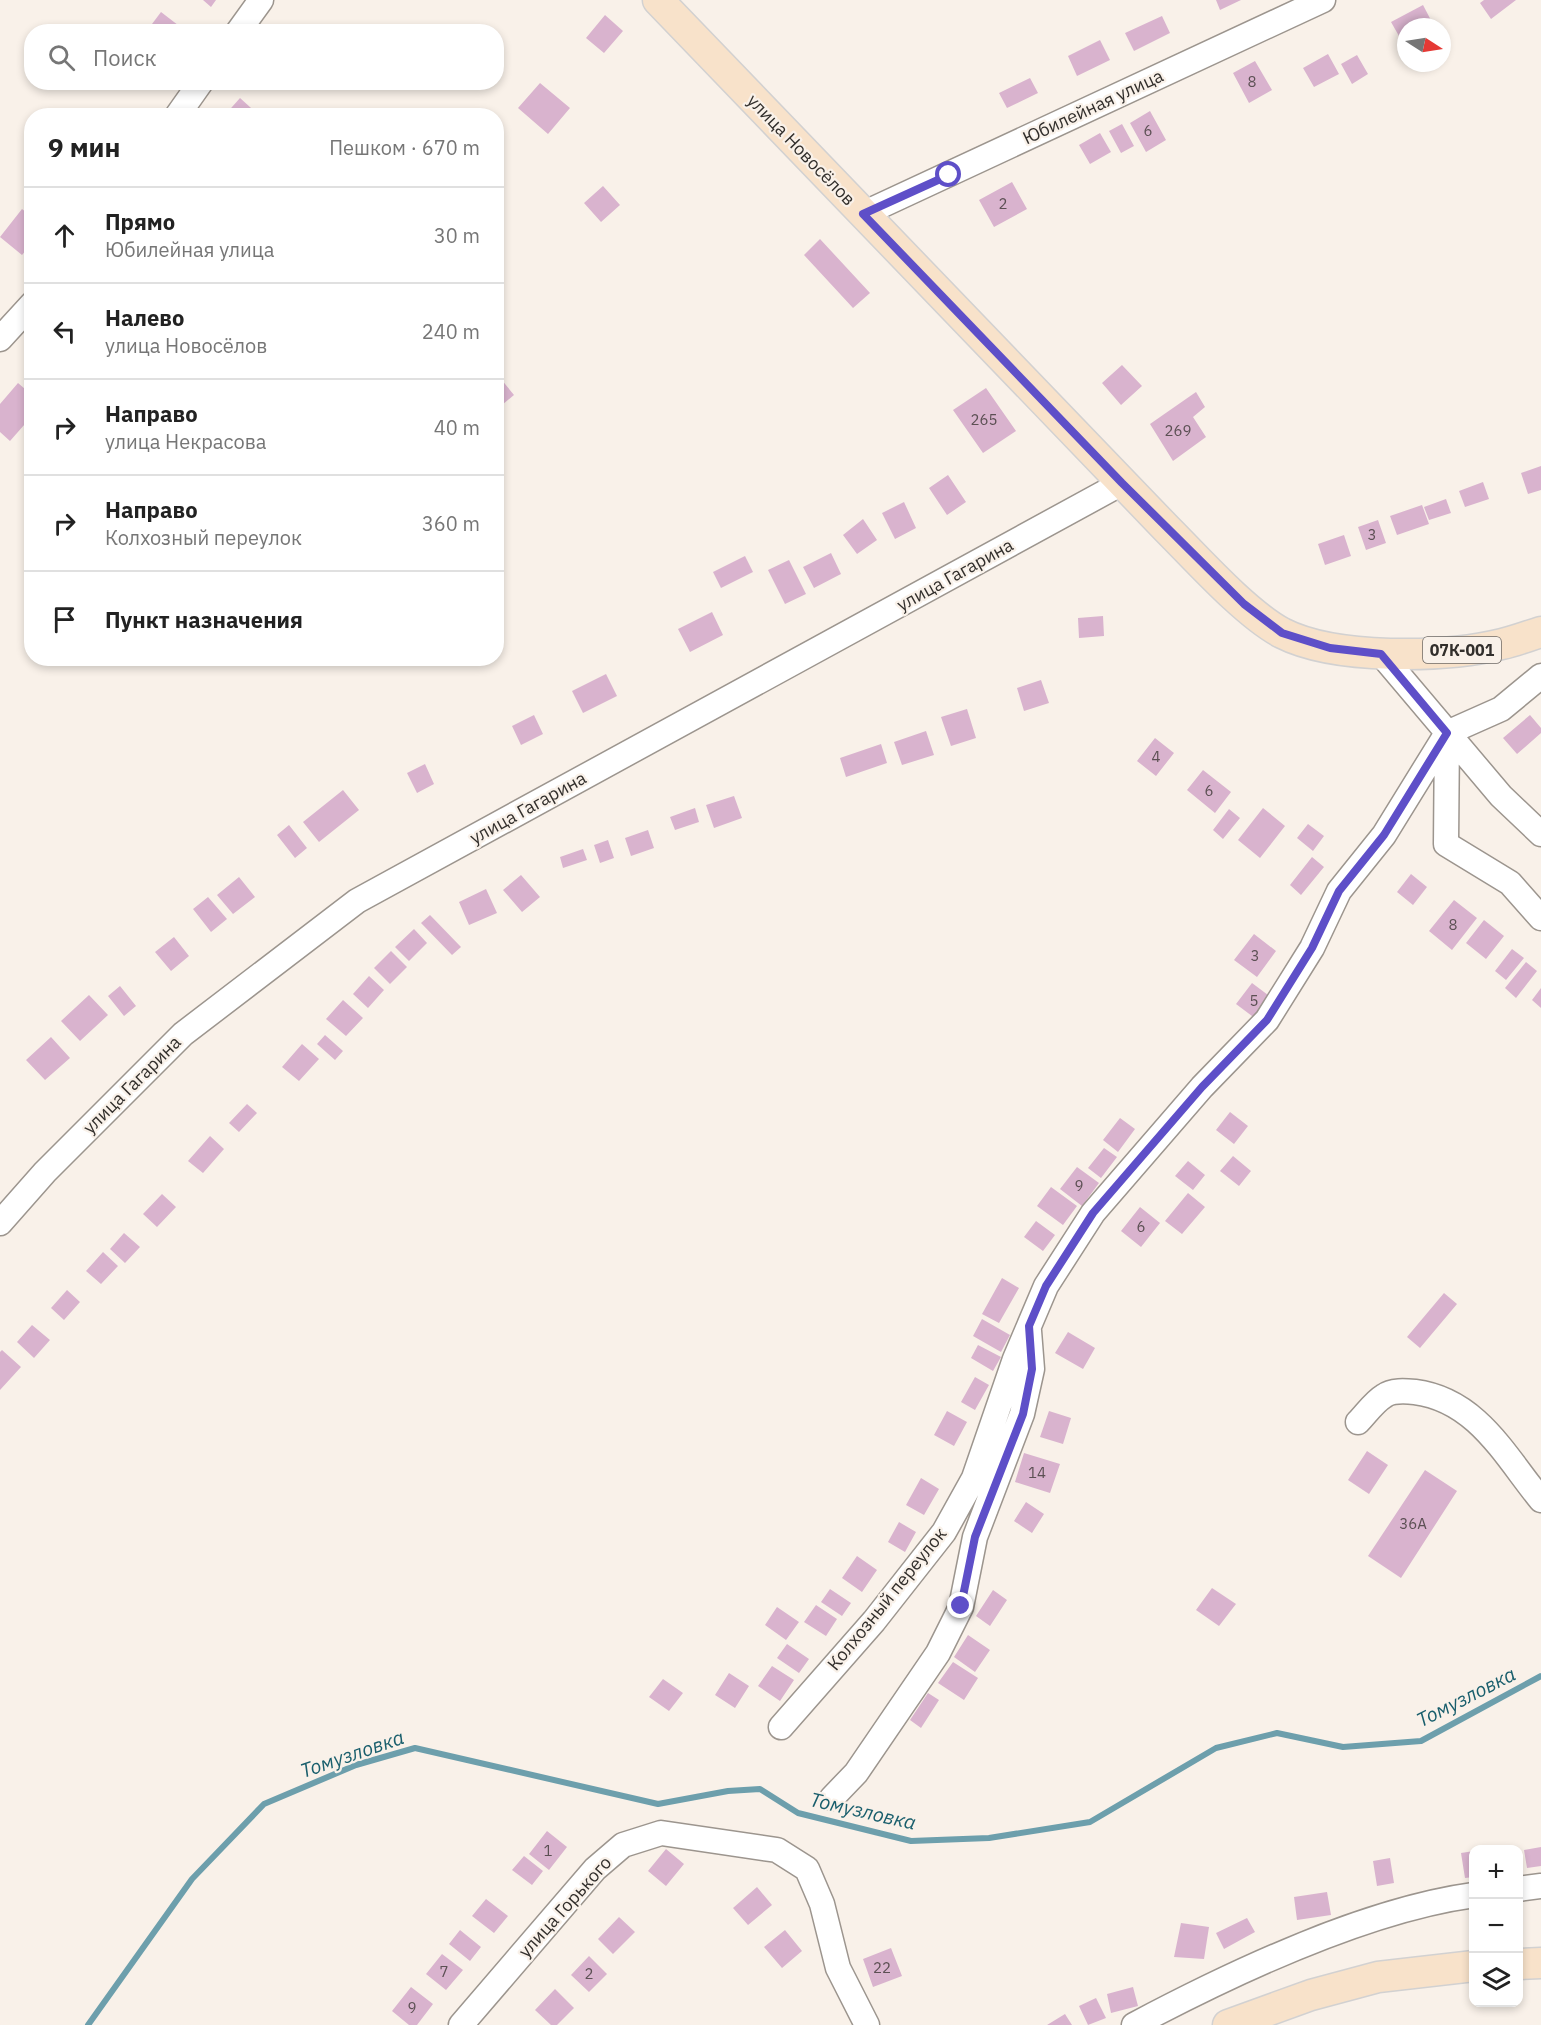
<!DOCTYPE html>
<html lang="ru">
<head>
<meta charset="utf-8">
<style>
	:root { --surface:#fff; --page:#f6f6f6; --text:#222; --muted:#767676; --line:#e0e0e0 }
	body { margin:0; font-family:"IBM Plex Sans",sans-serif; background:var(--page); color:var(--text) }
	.controls { position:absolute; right:18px; bottom:18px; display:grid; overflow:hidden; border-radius:12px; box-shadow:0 3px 9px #0003 }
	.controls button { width:54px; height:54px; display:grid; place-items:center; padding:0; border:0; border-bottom:2px solid var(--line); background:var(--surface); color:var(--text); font:30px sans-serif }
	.compass { position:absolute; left:1397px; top:18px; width:54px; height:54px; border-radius:50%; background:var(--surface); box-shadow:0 3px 9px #0003; rotate:102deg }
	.stop { position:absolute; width:18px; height:18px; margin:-14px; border:4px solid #5e4fc8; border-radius:50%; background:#fff }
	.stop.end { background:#5e4fc8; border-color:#fff; box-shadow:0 2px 6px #0008 }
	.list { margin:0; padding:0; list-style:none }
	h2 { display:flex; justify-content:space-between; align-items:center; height:78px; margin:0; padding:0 24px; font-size:26px }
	h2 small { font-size:20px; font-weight:400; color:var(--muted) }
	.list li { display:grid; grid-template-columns:39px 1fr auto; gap:18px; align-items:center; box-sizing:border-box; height:96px; padding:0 24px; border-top:2px solid var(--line) }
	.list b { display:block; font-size:22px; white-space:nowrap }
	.list p { margin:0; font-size:20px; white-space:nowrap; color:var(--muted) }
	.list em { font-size:20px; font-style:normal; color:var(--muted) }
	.icon { flex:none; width:33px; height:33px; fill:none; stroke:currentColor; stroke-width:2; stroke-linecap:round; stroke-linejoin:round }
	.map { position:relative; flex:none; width:1541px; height:2025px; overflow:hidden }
	.search { position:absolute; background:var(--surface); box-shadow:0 3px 9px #0003; left:24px; top:24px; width:480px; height:66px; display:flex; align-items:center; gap:15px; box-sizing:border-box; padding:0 21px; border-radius:24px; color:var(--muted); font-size:22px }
	.panel { position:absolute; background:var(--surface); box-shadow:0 3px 9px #0003; left:24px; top:108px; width:480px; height:558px; border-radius:24px }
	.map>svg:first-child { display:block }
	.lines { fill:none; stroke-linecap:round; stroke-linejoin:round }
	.stream { stroke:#6d9fac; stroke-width:6 }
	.building { fill:#d9b3ce }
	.minor-casing { stroke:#9c958e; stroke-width:27 }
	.major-casing { stroke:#d2d1d1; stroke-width:33 }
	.minor { stroke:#fff; stroke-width:24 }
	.major { stroke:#f8e2ca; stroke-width:30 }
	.route { stroke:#5e4fc8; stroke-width:8 }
	.labels { text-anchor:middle; stroke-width:4.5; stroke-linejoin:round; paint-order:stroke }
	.number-label { font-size:15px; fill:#5c5054 }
	.shield { fill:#f9f1e9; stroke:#6e6965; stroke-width:1.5 }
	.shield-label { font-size:16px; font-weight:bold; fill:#322f2c }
	.street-label { font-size:18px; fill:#322f2c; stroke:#f9f1e9 }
	.water-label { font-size:20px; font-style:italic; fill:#195e6c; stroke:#f9f1e9 }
</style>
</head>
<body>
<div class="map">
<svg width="1541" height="2025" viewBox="0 0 1541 2025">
	<rect width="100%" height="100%" fill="#f9f1e9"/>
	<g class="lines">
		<!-- stream -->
		<path class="stream" d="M88 2025 192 1879 264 1804 356 1765 415 1748 658 1804 728 1791 760 1789 798 1813 911 1841 989 1838 1090 1822 1216 1748 1277 1733 1343 1747 1421 1741 1541 1676"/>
	</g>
	<!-- building -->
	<path class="building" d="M203 0H216L211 7Z
		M1216 0H1241L1220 10Z
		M1484 0H1516L1491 19 1480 3Z
		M1423 5 1434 26 1406 27V41L1403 43 1391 22Z
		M161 12 187 32H146Z
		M605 15 623 31 604 53 586 38Z
		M1162 16 1170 33 1134 51 1125 33Z
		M1100 40 1110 60 1077 76 1068 56Z
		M1328 54 1339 74 1314 87 1303 68Z
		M1357 55 1368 74 1352 84 1341 64Z
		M1255 61 1272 90 1249 103 1233 73Z
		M1030 78 1038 93 1007 108 999 93Z
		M540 83 570 108 548 134 518 108Z
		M240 98 260 116H224Z
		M1150 111 1166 140 1146 152 1130 123Z
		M1122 124 1134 146 1121 153 1109 131Z
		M1100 133 1111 152 1090 164 1079 145Z
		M1012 182 1027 209 994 227 979 200Z
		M603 186 620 205 601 222 584 203Z
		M22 209 32 217V243L22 255 0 237Z
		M820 239 870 293 853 308 804 255Z
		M1122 365 1142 386 1121 405 1102 383Z
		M496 373 514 395 496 410Z
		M18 383 32 395V416L10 441 0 432V404Z
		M986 388 1016 431 983 453 953 410Z
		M1196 392 1205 407 1193 417 1206 437 1173 461 1150 424Z
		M1541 466V490L1528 494 1521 473Z
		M948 475 966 502 947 515 929 488Z
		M1483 482 1489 499 1465 507 1459 491Z
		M1446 499 1451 513 1429 520 1424 507Z
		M904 502 916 528 895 539 882 513Z
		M1422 505 1429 524 1397 535 1390 516Z
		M863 519 877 540 857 554 843 535Z
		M1378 520 1386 543 1366 550 1358 527Z
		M1344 535 1351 556 1325 565 1318 544Z
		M831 553 841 574 814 588 803 567Z
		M745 556 753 572 721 588 713 572Z
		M789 560 806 594 785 604 768 570Z
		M712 612 723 635 690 652 678 629Z
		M1103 616 1104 636 1079 638 1078 618Z
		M606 674 617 696 583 713 572 691Z
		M1041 680 1049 703 1024 711 1017 688Z
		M967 709 976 738 951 746 941 717Z
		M534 715 543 734 521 745 512 726Z
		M1530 715 1541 728V733L1517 754 1503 738Z
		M926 731 934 755 902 765 894 742Z
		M1155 738 1174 753 1156 776 1137 761Z
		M881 744 887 763 846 777 840 758Z
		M425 764 434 784 417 793 407 773Z
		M1203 770 1231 792 1215 813 1187 790Z
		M343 790 359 810 319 842 303 822Z
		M734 796 742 818 714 828 706 805Z
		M695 808 699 822 675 830 670 817Z
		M1263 808 1285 826 1260 858 1238 840Z
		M1229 809 1240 818 1223 839 1213 830Z
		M1308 824 1324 836 1313 851 1297 838Z
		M289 825 307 848 295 858 277 835Z
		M648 830 654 848 631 856 625 838Z
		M608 840 614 858 600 863 594 845Z
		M583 849 587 860 563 868 560 857Z
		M1312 857 1324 867 1301 895 1290 885Z
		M1411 874 1427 887 1413 905 1397 892Z
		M521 875 540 897 522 912 503 890Z
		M239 877 255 897 233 914 217 895Z
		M486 889 497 913 469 925 459 902Z
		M208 897 227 919 211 932 193 909Z
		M1454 900 1477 918 1452 950 1429 931Z
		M430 915 461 947 452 955 421 923Z
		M1484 920 1504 936 1486 959 1466 943Z
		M414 929 427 943 409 961 395 947Z
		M1254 934 1276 951 1257 977 1234 960Z
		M174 937 189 956 171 971 155 952Z
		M1512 949 1524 958 1506 980 1495 971Z
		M391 951 407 967 390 984 374 968Z
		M1526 962 1537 971 1516 998 1505 988Z
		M369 976 384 990 368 1008 353 994Z
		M1252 983 1272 998 1256 1019 1236 1004Z
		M120 986 136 1006 124 1016 108 996Z
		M1541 988V1008L1532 1000Z
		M89 995 108 1015 80 1041 61 1021Z
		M343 1000 363 1018 346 1036 326 1019Z
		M325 1035 343 1051 335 1060 317 1044Z
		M51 1037 70 1058 45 1080 26 1060Z
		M302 1044 319 1059 299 1081 282 1067Z
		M247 1104 257 1113 239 1132 229 1123Z
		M1230 1112 1248 1126 1234 1144 1216 1130Z
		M1120 1118 1135 1129 1118 1152 1103 1140Z
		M210 1136 224 1149 203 1173 188 1161Z
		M1104 1148 1117 1157 1101 1178 1088 1168Z
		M1233 1156 1251 1171 1239 1186 1220 1171Z
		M1188 1161 1205 1175 1193 1190 1175 1176Z
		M1077 1167 1099 1183 1082 1206 1060 1189Z
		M1051 1187 1077 1206 1063 1225 1037 1206Z
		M1188 1193 1205 1207 1182 1234 1165 1221Z
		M162 1194 176 1207 157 1227 143 1214Z
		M1140 1207 1160 1223 1141 1247 1121 1231Z
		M1036 1221 1055 1235 1043 1251 1024 1237Z
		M124 1233 140 1247 125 1263 110 1249Z
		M103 1252 118 1266 101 1284 86 1271Z
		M1002 1278 1019 1288 999 1323 982 1314Z
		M67 1290 80 1302 64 1320 51 1308Z
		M1444 1293 1457 1304 1420 1348 1407 1337Z
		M982 1319 1010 1335 1001 1352 973 1336Z
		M32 1325 50 1340 34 1358 17 1342Z
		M1068 1332 1095 1348 1083 1369 1055 1353Z
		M978 1345 1001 1357 993 1371 971 1358Z
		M2 1350 21 1367 0 1390V1352Z
		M975 1377 989 1385 975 1410 961 1402Z
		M947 1411 967 1422 954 1446 934 1435Z
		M1049 1411 1071 1418 1063 1444 1040 1437Z
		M1367 1451 1388 1465 1369 1494 1348 1480Z
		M1024 1453 1060 1464 1050 1493 1015 1482Z
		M1425 1470 1457 1491 1401 1578 1368 1556Z
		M921 1478 939 1489 924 1515 906 1505Z
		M1026 1502 1044 1514 1032 1533 1014 1521Z
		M899 1522 916 1532 905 1552 888 1542Z
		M857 1556 877 1570 862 1592 842 1578Z
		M1212 1588 1236 1604 1219 1626 1196 1610Z
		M830 1589 851 1603 842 1616 821 1602Z
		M993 1590 1007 1600 990 1626 976 1616Z
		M816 1605 837 1619 826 1636 804 1622Z
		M777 1607 799 1622 786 1640 765 1625Z
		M968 1635 990 1650 975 1672 954 1657Z
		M787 1644 809 1659 799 1673 777 1658Z
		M953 1662 978 1678 964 1700 938 1683Z
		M772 1666 794 1680 780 1701 758 1686Z
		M729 1673 749 1686 735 1708 715 1695Z
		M663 1679 683 1693 669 1711 649 1697Z
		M928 1693 939 1700 921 1728 910 1720Z
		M547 1831 567 1847 549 1870 529 1854Z
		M1541 1847V1866L1527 1868 1524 1850Z
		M666 1849 684 1864 666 1886 648 1871Z
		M1474 1851V1877L1465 1878 1461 1853Z
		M524 1856 543 1871 532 1885 512 1870Z
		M1390 1858 1394 1883 1377 1886 1373 1861Z
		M757 1887 772 1905 748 1925 733 1908Z
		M1327 1892 1331 1915 1297 1920 1294 1897Z
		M486 1899 508 1916 494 1933 472 1916Z
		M619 1917 635 1932 613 1954 598 1939Z
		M1247 1918 1255 1932 1224 1949 1216 1933Z
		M1181 1923 1209 1927 1204 1959 1174 1957Z
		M460 1930 481 1947 470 1961 449 1944Z
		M785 1930 802 1951 782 1968 764 1947Z
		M891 1948 902 1976 873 1987 863 1959Z
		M442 1954 463 1970 446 1990 426 1974Z
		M589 1956 607 1974 589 1992 571 1975Z
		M411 1987 433 2004 417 2025H409L392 2011Z
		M1133 1987 1138 2006 1111 2013 1107 1994Z
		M555 1989 574 2008 557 2025H551L535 2010Z
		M1096 1998 1106 2018 1088 2025 1079 2006Z
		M1065 2014 1072 2025H1047Z"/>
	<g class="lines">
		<!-- minor casing -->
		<g class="minor-casing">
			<path id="minor" d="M238 32 261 0
				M177 116 201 82
				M863 214 1323 0
				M0 339 32 304
				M1381 654 1501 796 1541 834
				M1447 733 1446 844 1510 883 1541 918
				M1447 733 1501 709 1541 676
				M0 1223 45 1172 183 1034 357 901 1122 483
				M1358 1422C1366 1414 1374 1402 1384 1396 1392 1390 1405 1391 1415 1392 1477 1400 1505 1456 1541 1500
				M781 1727 874 1621 944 1532 974 1478 1015 1359 1046 1286 1093 1213 1202 1087 1267 1020 1312 948 1339 891 1384 835 1447 733
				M832 1798 856 1773 938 1653 961 1607 975 1537 1022 1414 1032 1369 1029 1331
				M1518 1889 1541 1886
				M461 2025 595 1869 623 1845 661 1833 777 1850 807 1869 822 1904 838 1968 867 2025
				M1134 2025C1232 1973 1364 1910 1474 1895"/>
		</g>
		<!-- major casing -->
		<g class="major-casing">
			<path id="major" d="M658 0 1167 529C1197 559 1245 613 1282 633 1335 660 1444 658 1502 644 1515 641 1528 636 1541 632
				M1518 1964 1541 1963
				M1228 2025 1311 1995 1378 1977 1474 1966"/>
		</g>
		<!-- minor -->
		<use href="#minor" class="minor"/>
		<!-- major -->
		<use href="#major" class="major"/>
	</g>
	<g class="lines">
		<!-- route -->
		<path class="route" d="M949 175 863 214 1122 483 1244 604 1282 633 1330 648 1381 654 1447 733 1384 835 1339 891 1312 948 1267 1020 1202 1087 1093 1213 1046 1286 1029 1326 1032 1369 1023 1414 975 1537 961 1606"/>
	</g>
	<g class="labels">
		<!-- number labels -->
		<g class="number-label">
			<text x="1252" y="87">8</text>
			<text x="1148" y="136">6</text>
			<text x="1003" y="209">2</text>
			<text x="984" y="425">265</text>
			<text x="1178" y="436">269</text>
			<text x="1372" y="540">3</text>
			<text x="1156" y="762">4</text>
			<text x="1209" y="796">6</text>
			<text x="1453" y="930">8</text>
			<text x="1255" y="961">3</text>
			<text x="1254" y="1006">5</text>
			<text x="1079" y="1191">9</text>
			<text x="1141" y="1232">6</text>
			<text x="1037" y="1478">14</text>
			<text x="1413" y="1529">36А</text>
			<text x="548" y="1856">1</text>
			<text x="882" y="1973">22</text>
			<text x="444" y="1977">7</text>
			<text x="589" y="1979">2</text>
			<text x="412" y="2013">9</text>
		</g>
		<!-- shield labels -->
		<rect class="shield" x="1423" y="637" width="78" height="26" rx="4.5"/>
		<g class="shield-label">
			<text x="1462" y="656">07К-001</text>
		</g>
		<!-- street labels -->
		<g class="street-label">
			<text transform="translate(1093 107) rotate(-25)" y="6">Юбилейная улица</text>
			<text transform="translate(801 150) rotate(46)" y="6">улица Новосёлов</text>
			<text transform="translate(955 575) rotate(-29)" y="6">улица Гагарина</text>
			<text transform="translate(528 808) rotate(-29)" y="6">улица Гагарина</text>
			<text transform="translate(132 1085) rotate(-45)" y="6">улица Гагарина</text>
			<text transform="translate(887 1599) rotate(-51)" y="6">Колхозный переулок</text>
			<text transform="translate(565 1907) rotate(-48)" y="6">улица Горького</text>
		</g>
		<!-- water labels -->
		<g class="water-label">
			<text transform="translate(1466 1697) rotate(-27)" y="7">Томузловка</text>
			<text transform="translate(352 1754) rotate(-19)" y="7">Томузловка</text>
			<text transform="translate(863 1811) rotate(13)" y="7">Томузловка</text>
		</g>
	</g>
</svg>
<div class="controls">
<button>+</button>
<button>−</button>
<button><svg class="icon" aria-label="layers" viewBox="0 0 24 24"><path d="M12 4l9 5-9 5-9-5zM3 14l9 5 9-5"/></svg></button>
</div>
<svg class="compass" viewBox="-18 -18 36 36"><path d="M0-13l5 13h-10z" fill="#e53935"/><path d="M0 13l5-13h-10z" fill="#767676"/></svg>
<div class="stop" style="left:949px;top:175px"></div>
<div class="stop end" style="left:961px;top:1606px"></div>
<div class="search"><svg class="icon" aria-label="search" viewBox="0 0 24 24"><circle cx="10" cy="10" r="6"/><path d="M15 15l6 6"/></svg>Поиск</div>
<section class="panel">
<h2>9 мин<small>Пешком · 670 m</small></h2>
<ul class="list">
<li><svg class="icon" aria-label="ahead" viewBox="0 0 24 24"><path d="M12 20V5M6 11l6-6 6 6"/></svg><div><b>Прямо</b><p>Юбилейная улица</p></div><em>30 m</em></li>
<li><svg class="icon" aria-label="left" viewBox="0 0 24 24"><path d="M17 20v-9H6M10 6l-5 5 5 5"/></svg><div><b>Налево</b><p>улица Новосёлов</p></div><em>240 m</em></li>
<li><svg class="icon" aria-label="right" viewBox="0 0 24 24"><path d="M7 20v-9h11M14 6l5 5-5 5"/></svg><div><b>Направо</b><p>улица Некрасова</p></div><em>40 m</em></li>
<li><svg class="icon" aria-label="right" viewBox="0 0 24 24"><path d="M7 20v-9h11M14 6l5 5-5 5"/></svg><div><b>Направо</b><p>Колхозный переулок</p></div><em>360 m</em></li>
<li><svg class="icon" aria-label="arrive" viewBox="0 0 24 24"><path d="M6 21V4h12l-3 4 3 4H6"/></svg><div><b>Пункт назначения</b></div></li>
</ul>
</section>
</div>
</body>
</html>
